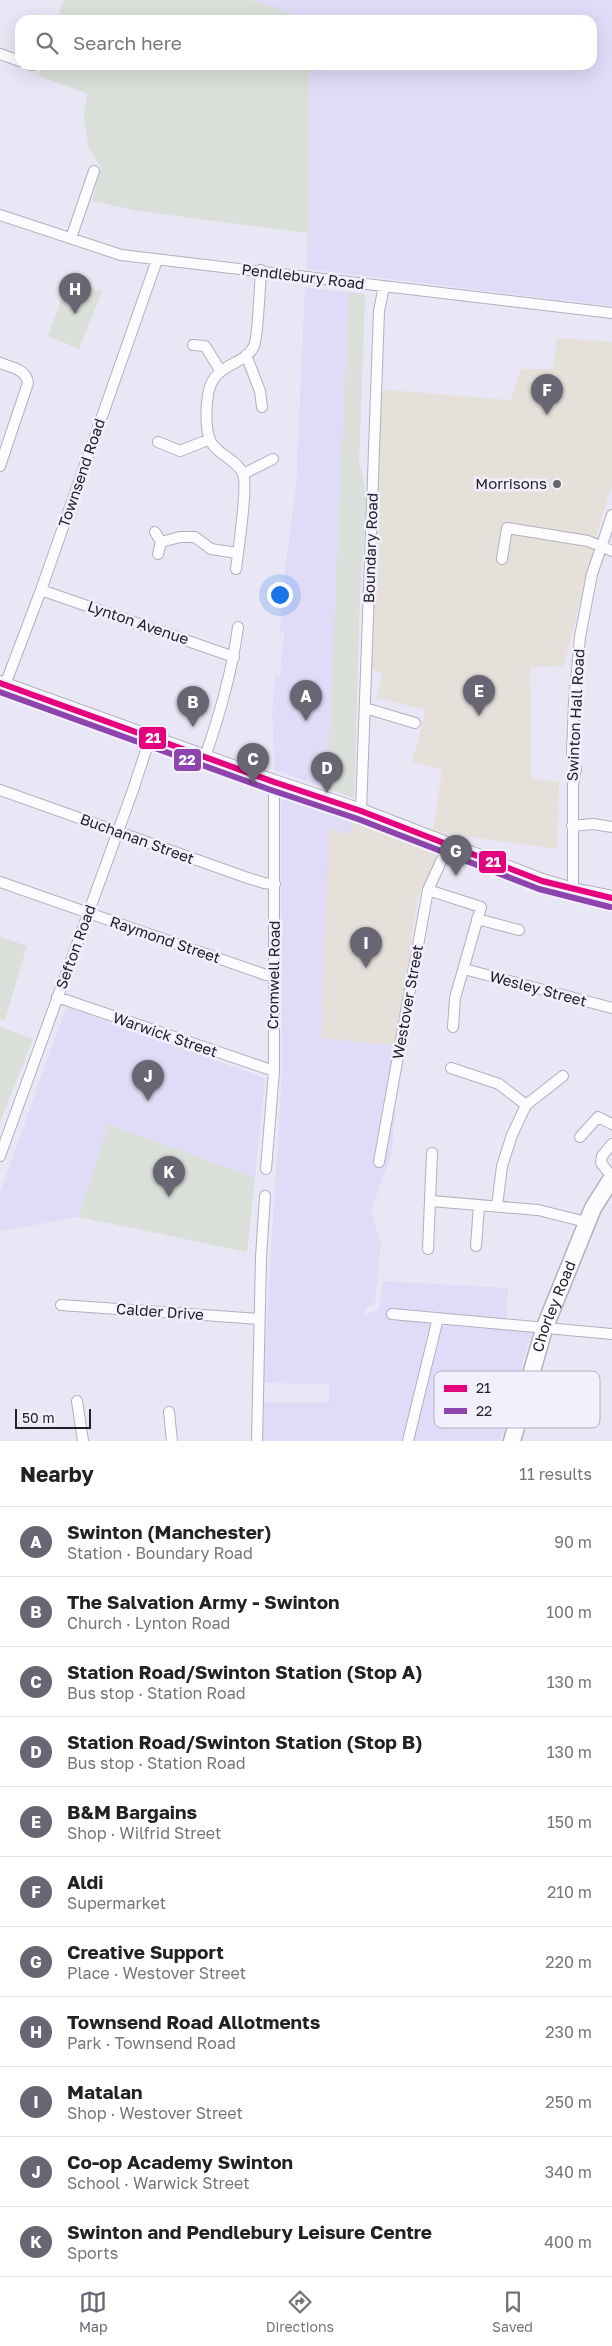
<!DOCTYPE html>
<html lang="en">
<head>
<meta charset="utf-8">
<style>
	:root { --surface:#fff; --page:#f6f6f6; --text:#222; --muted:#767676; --line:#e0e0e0; --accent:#686672 }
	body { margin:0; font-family:"Golos Text",sans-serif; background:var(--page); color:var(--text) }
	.scale { position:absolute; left:15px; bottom:12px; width:76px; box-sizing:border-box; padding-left:5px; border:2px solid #22202b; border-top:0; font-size:14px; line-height:18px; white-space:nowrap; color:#22202b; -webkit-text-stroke:4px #f2f0fd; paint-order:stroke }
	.you { position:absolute; left:279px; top:594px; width:18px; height:18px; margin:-12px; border:4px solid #fff; border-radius:50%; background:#1a73e8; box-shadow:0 0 0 8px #1a73e833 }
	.badge { display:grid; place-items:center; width:32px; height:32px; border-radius:50%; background:var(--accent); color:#fff; font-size:16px; font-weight:700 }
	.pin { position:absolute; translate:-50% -41px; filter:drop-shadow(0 1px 2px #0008) }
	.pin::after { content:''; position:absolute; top:26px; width:18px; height:15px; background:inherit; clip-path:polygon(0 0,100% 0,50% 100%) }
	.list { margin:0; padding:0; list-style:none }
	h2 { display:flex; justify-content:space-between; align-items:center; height:65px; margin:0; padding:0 20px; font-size:21px }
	h2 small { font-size:16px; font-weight:400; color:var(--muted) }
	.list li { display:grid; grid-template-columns:32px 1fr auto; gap:15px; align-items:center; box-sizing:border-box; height:70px; padding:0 20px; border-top:1px solid var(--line) }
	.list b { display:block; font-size:19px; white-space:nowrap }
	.list p { margin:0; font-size:16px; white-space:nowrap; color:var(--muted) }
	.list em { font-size:16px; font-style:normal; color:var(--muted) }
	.icon { flex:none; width:28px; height:28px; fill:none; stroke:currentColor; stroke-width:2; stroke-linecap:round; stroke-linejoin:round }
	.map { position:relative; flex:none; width:612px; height:1441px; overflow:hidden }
	.search { position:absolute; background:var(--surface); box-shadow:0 5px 20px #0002; left:15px; right:15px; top:15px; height:55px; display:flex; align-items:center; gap:12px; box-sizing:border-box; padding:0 18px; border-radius:15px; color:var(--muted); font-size:19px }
	.sheet { height:835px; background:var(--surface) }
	nav { display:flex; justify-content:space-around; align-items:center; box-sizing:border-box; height:70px; border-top:1px solid var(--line); background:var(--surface); font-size:14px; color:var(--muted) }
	nav a { display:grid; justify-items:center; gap:2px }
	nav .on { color:var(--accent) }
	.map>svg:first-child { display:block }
	.commercial { fill:#e6e0db }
	.built { fill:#e0dbf7 }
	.green { fill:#dadfd9 }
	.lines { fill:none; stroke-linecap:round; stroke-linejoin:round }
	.street-casing { stroke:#b2b0bc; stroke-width:12 }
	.secondary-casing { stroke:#b2b0bc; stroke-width:16 }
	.primary-casing { stroke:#b2b0bc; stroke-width:19 }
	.street { stroke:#fcfbfe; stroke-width:10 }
	.secondary { stroke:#fcfbfe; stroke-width:14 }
	.primary { stroke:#fcfbfe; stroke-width:16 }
	.bus-1-casing { stroke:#f2f0fd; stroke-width:10 }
	.bus-2-casing { stroke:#f2f0fd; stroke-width:10 }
	.bus-1 { stroke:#e5007d; stroke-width:6 }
	.bus-2 { stroke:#8e44ad; stroke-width:6 }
	.poi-dot { fill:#686672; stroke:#f2f0fd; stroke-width:2 }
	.labels { text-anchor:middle; stroke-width:5; stroke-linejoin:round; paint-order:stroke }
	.street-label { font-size:15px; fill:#22202b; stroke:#f2f0fd }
	.poi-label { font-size:15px; fill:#22202b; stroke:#f2f0fd; text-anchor:end }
	.key { fill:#f2f0fd; stroke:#b4b2be; stroke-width:1 }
	.key-label { font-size:14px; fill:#22202b }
	.line-badge { stroke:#f2f0fd; stroke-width:2 }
	.badge-label { font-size:14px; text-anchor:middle; font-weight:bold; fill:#fff }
</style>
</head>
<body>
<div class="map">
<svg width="612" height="1441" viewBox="0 0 612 1441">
	<rect width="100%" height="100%" fill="#e9e7f5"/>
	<!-- commercial -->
	<path class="commercial" d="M557 338 612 342V486L601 519 564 666 530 667 531 778 559 782 558 849 433 832 442 770 412 761 426 710 376 698 383 673 372 669 378 389 511 400 521 369H553Z
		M352 820 438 854 417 901 402 1014 395 1046 321 1039 329 829 350 834Z"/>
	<!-- built -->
	<path class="built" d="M253 0H612V306L307 269 310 65H592V20H309Z
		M305 287 365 294 359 460 367 499 360 592 354 798 275 770 272 714 275 676 280 677 284 632 280 631 283 585 296 488Z
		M283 795 352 820 350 834 329 829 321 1038 395 1046V1118L391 1155 371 1211 381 1244 375 1305 368 1306 364 1315 379 1310 383 1281 508 1288 506 1328 532 1331 500 1441H263L264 1402H329V1384L263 1383 282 1072 281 800Z
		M66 1007 265 1078 255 1178 108 1124 79 1217 0 1231V1193Z"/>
	<!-- green -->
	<path class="green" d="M64 0H253L309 20H57Z
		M42 65H310L308 233 138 211 92 201 101 168 89 149 84 118 87 93 39 76Z
		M69 279 102 292 79 349 48 336Z
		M349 293 365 294 359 460 367 499 360 592 354 798 327 788Z
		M0 937 27 946 5 1020 0 1019Z
		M0 1027 33 1039 0 1122Z
		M108 1124 255 1178 247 1252 79 1217Z"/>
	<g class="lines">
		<!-- street casing -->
		<g class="street-casing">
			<path id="street" d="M0 54 20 61
				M31 65H33
				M0 215 121 255 612 313
				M71 238 94 171
				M193 345 205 346 220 370
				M246 355 260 391 262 407
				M0 363C11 367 26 369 28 383L0 466
				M158 442 180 451 210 439
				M243 474 273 459
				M155 532 161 542
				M158 554 161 542 180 537H195L211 549 237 553
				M502 559 507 528 588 541 612 551
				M236 569C238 552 248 487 243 474 238 461 221 456 213 445 204 435 206 403 209 390 216 362 245 366 254 346 258 338 260 283 261 270
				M41 590 234 657
				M5 685 41 590 157 260
				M365 708 415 723
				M205 757C220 714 232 672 238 627
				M0 790 245 877 264 883 275 884
				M361 811 379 311 384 286
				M572 826 593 824 612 827
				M0 882 266 975 275 976
				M428 890 481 907 455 998 453 1027
				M573 890V784L576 769 572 753 574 702 580 637 592 574 612 515
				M477 919 519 930
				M464 969 612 1008
				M57 997 274 1071
				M451 1068 499 1084 526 1105
				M580 1137 598 1117 612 1124
				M612 1144 602 1156 601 1163 612 1177
				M0 1156 133 790 150 738
				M379 1162 428 890 448 846
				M266 1169 274 1071V782
				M431 1201 538 1210 586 1222
				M497 1206 502 1166 512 1135 526 1105 563 1076
				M476 1246 479 1205
				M428 1249 432 1153
				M61 1305 259 1319
				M392 1314 612 1334
				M77 1401 83 1441
				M169 1412 172 1441
				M257 1441 261 1257 265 1196
				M408 1441 438 1318"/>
		</g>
		<!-- secondary casing -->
		<g class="secondary-casing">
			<path id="secondary" d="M0 683 274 782 361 811 542 881 573 890 612 898"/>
		</g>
		<!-- primary casing -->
		<g class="primary-casing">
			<g id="primary">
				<path id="s1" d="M512 1441 544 1329 593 1208 612 1178"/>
			</g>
		</g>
		<!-- street -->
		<use href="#street" class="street"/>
		<!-- secondary -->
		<use href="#secondary" class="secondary"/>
		<!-- primary -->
		<use href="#primary" class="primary"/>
		<!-- bus-1 casing -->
		<g class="bus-1-casing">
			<path id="bus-1" d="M0 683 274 782 361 811 542 881 612 898"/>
		</g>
		<!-- bus-2 casing -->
		<g class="bus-2-casing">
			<path id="bus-2" d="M0 692 271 790 358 819 539 889 610 907"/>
		</g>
		<!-- bus-1 -->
		<use href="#bus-1" class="bus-1"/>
		<!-- bus-2 -->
		<use href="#bus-2" class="bus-2"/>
	</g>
	<!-- markers -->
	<circle class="poi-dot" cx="557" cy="484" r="5"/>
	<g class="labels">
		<!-- street labels -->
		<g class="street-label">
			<text transform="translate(303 277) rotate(7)" y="5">Pendlebury Road</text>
			<text transform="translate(82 473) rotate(-71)" y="5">Townsend Road</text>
			<text transform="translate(371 548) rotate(-88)" y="5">Boundary Road</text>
			<text transform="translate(138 623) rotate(19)" y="5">Lynton Avenue</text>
			<text transform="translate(576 715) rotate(-87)" y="5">Swinton Hall Road</text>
			<text transform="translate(137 839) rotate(20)" y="5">Buchanan Street</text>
			<text transform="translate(165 940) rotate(19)" y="5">Raymond Street</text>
			<text transform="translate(76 947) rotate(-70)" y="5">Sefton Road</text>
			<text transform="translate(274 975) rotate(-89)" y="5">Cromwell Road</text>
			<text transform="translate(538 989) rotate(15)" y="5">Wesley Street</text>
			<text transform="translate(408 1002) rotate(-80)" y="5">Westover Street</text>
			<text transform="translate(165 1035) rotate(19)" y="5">Warwick Street</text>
			<text dy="5" stroke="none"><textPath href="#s1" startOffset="141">Chorley Road</textPath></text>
			<text transform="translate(160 1312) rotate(4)" y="5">Calder Drive</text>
		</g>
		<!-- poi labels -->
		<g class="poi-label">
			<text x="547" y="489">Morrisons</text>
		</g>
	</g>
	<!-- legend -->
	<rect x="434" y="1371" width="166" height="57" rx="8" class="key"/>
	<rect x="444" y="1385" width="23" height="7" fill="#e5007d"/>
	<rect x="444" y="1408" width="23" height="6" fill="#8e44ad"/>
	<g class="key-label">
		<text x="476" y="1393">21</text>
		<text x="476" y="1416">22</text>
	</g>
	<g class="line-badge">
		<rect x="138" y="726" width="29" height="24" rx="5" fill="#e5007d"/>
		<rect x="173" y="748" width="29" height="24" rx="5" fill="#8e44ad"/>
		<rect x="478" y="850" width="29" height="24" rx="5" fill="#e5007d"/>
	</g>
	<g class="badge-label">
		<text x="153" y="743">21</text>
		<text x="187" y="765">22</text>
		<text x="493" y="867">21</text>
	</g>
</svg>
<div class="scale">50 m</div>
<div class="you"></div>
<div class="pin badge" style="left:306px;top:721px">A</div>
<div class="pin badge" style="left:193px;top:727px">B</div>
<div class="pin badge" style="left:253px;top:784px">C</div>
<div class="pin badge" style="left:327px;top:793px">D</div>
<div class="pin badge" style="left:479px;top:716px">E</div>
<div class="pin badge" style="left:547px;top:415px">F</div>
<div class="pin badge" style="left:456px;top:876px">G</div>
<div class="pin badge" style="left:75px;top:314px">H</div>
<div class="pin badge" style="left:366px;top:968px">I</div>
<div class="pin badge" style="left:148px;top:1101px">J</div>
<div class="pin badge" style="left:169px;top:1197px">K</div>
<div class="search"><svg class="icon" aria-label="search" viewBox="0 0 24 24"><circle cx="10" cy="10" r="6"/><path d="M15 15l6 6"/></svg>Search here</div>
</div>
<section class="sheet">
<h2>Nearby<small>11 results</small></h2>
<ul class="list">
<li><span class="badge">A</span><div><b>Swinton (Manchester)</b><p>Station · Boundary Road</p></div><em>90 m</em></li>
<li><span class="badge">B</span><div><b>The Salvation Army - Swinton</b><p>Church · Lynton Road</p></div><em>100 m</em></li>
<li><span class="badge">C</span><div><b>Station Road/Swinton Station (Stop A)</b><p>Bus stop · Station Road</p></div><em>130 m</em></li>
<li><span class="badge">D</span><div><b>Station Road/Swinton Station (Stop B)</b><p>Bus stop · Station Road</p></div><em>130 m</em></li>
<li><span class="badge">E</span><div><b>B&amp;M Bargains</b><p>Shop · Wilfrid Street</p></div><em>150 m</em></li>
<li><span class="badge">F</span><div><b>Aldi</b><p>Supermarket</p></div><em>210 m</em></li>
<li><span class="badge">G</span><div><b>Creative Support</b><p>Place · Westover Street</p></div><em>220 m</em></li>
<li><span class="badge">H</span><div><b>Townsend Road Allotments</b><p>Park · Townsend Road</p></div><em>230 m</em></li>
<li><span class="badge">I</span><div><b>Matalan</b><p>Shop · Westover Street</p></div><em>250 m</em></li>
<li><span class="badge">J</span><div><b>Co-op Academy Swinton</b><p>School · Warwick Street</p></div><em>340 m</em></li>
<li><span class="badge">K</span><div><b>Swinton and Pendlebury Leisure Centre</b><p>Sports</p></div><em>400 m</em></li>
</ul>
</section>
<nav>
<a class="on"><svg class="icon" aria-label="map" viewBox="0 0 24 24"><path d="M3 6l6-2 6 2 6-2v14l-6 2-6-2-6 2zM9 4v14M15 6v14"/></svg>Map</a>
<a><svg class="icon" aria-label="directions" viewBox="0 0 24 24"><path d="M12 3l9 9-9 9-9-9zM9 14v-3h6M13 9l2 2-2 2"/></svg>Directions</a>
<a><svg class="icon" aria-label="saved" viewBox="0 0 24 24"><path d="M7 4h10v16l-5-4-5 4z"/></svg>Saved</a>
</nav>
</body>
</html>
